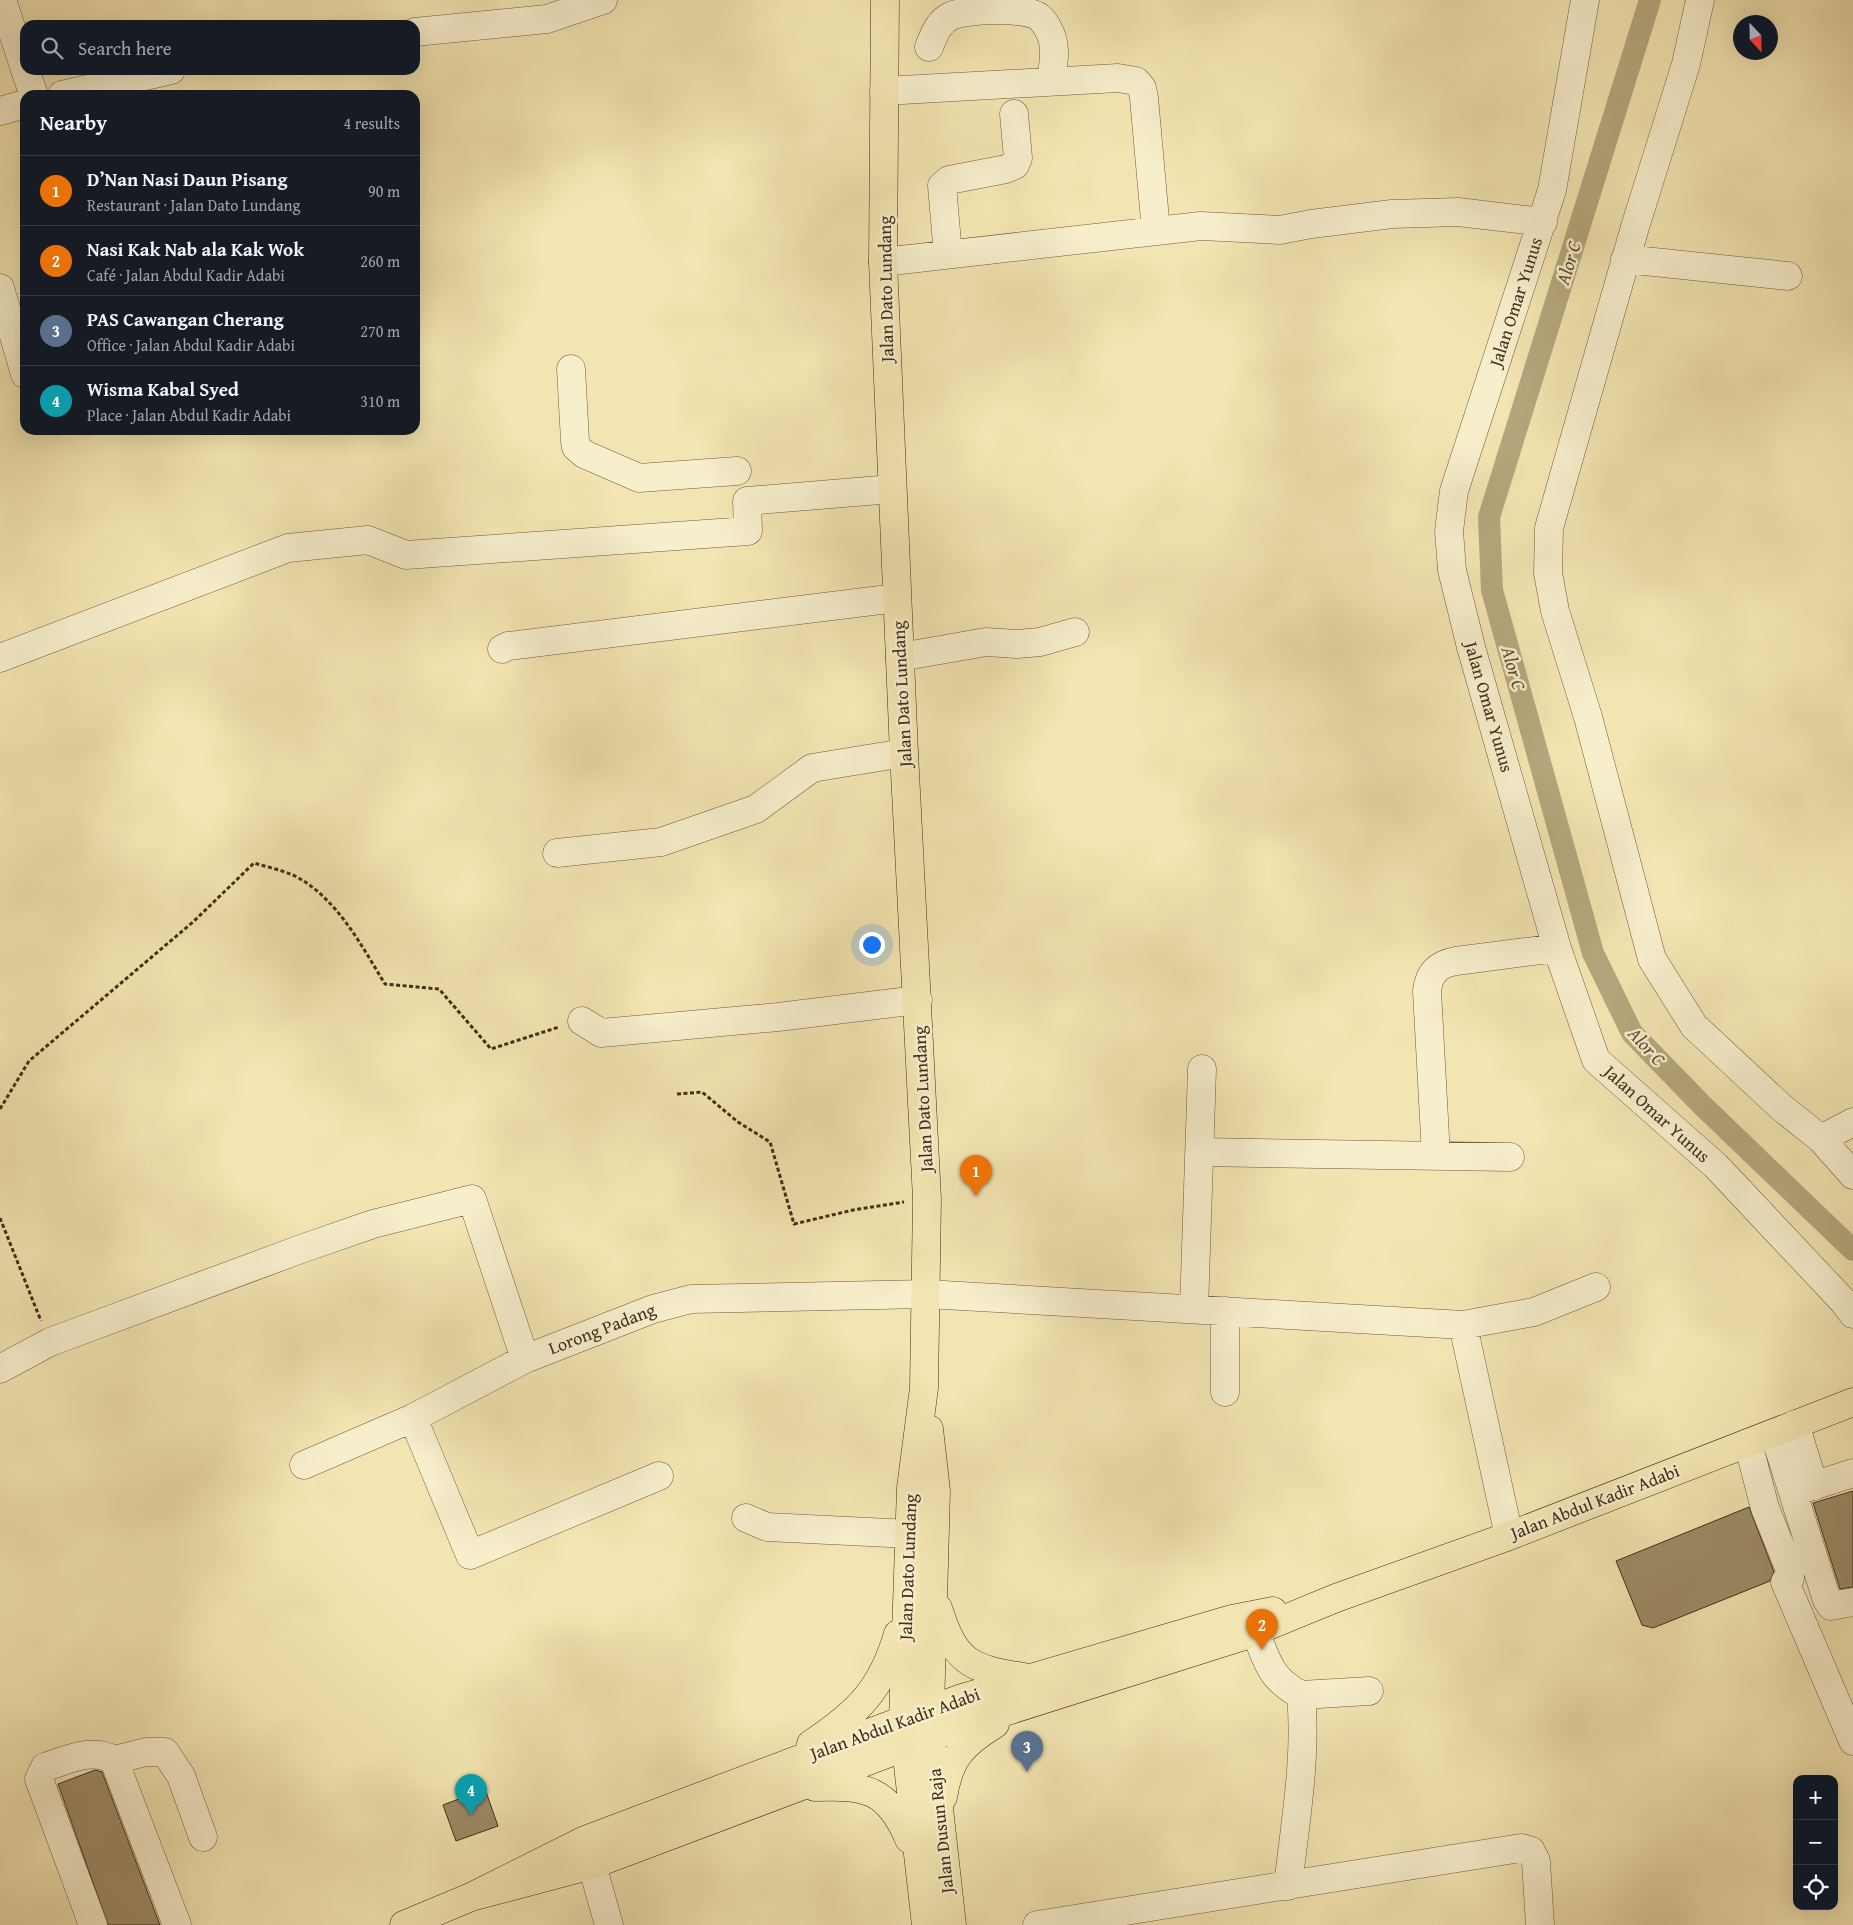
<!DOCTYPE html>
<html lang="en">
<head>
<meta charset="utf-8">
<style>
	:root { --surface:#171b24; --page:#242831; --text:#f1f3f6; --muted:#9ea1a6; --line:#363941; --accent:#db2777 }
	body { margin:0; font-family:"Gentium Book Plus",serif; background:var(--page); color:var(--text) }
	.controls { position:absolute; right:15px; bottom:15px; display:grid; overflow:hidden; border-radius:10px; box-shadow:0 5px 20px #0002 }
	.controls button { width:45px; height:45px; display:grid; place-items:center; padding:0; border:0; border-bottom:1px solid var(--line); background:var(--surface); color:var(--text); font:25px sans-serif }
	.compass { position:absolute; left:1733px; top:15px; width:45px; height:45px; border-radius:50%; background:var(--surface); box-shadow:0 5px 20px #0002; rotate:158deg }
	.you { position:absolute; left:871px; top:944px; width:18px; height:18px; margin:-12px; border:4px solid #fff; border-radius:50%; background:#1a73e8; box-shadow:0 0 0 8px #1a73e833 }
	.badge { display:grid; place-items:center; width:32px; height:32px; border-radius:50%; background:var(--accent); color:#fff; font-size:16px; font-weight:700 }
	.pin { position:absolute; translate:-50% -41px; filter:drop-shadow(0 1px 2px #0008) }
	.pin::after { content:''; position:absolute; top:26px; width:18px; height:15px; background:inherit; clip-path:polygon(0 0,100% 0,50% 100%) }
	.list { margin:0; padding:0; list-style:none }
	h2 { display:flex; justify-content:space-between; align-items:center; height:65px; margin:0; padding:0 20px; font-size:21px }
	h2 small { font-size:16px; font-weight:400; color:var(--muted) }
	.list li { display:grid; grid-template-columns:32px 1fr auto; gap:15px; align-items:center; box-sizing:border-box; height:70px; padding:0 20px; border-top:1px solid var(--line) }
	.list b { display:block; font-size:19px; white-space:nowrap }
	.list p { margin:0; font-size:16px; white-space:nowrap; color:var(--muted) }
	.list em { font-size:16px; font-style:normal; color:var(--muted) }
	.icon { flex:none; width:28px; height:28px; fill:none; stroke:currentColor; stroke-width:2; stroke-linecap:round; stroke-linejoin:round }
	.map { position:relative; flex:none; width:1853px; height:1925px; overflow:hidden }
	.search { position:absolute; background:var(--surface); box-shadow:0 5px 20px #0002; left:20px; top:20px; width:400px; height:55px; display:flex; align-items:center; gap:12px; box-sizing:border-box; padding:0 18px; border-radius:15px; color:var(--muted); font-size:19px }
	.panel { position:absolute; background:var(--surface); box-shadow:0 5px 20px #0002; left:20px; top:90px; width:400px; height:345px; border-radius:15px }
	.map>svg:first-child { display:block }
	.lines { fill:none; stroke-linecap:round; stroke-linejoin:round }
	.canal { stroke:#b6a77e; stroke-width:22 }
	.building { fill:#9e8d69; stroke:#412e1a }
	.minor-casing { stroke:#6e5c40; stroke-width:29 }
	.major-casing { stroke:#412e1a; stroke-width:29 }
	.path { stroke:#412e1a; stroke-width:3; stroke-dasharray:4 2.5; stroke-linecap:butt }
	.minor { stroke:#f7eecc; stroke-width:28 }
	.major { stroke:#f3e5b1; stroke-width:28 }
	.labels { text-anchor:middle; stroke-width:5; stroke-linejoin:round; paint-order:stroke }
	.street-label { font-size:18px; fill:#412e1a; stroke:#f7eecc }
	.water-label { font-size:19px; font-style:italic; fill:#5e4c33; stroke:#f7eecc }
</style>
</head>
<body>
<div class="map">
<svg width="1853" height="1925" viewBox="0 0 1853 1925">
	<rect width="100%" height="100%" fill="#f3e5b1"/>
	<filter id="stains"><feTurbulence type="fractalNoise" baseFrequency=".004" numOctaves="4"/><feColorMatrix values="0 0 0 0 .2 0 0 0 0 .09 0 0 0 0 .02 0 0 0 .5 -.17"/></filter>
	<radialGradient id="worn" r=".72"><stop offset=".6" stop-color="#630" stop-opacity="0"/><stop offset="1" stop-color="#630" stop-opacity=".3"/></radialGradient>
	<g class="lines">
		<!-- canal -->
		<path class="canal" d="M1650 0 1489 517 1492 590 1593 953 1632 1033 1701 1104 1853 1250"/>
	</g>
	<!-- building -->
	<path class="building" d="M1853 1491V1587L1840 1589 1813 1503Z
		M1749 1507 1774 1572 1770 1581 1653 1628 1642 1625 1616 1561Z
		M95 1770 102 1772 160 1925H108L58 1784Z
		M485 1789 498 1826 456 1841 443 1805Z"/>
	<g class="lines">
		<!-- minor casing -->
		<g class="minor-casing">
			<path id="minor" d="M2 0 25 69
				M1585 0 1552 190 1454 491 1449 531 1452 570 1471 647 1557 948 1596 1060 1716 1166 1844 1302 1853 1314
				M1700 0 1686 64 1635 227 1549 528 1548 573 1555 611 1588 717 1652 959 1694 1026 1781 1107 1821 1139 1853 1175
				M415 32 547 19 603 0
				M929 47C934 35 938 22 951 16 965 9 1027 7 1039 17 1042 19 1046 25 1048 29 1058 45 1053 64 1051 82
				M25 70 34 95
				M884 91 1118 78 1136 81 1142 88 1144 98 1156 231
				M62 95 171 70
				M0 111 25 104
				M948 254 942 186 949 180 1006 169 1015 165 1018 158 1014 114
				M1625 259 1788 276
				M883 262 1201 226 1280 230 1311 224 1392 214 1458 212 1543 222
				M0 288 25 374
				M571 369 575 441 576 447 584 454 639 478 737 471
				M502 649 508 646 897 598
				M900 657 986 642 1017 644 1040 642 1075 632
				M0 658 288 548 368 540 406 555 748 531 747 501 892 489
				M557 853 661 842 756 809 812 768 904 753
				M582 1021 601 1033 778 1017 918 1000
				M1821 1139 1853 1122
				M1200 1152 1510 1157
				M1436 1155 1427 991C1429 972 1439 964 1456 961L1557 948
				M1194 1309 1202 1069
				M1225 1311V1392
				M1463 1325 1509 1536
				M0 1369 50 1342 301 1249 373 1224 472 1199 525 1359
				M413 1418 470 1555 659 1476
				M1795 1424 1814 1486
				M1774 1433 1827 1600 1831 1606 1853 1602
				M1748 1443 1765 1508 1790 1570V1578L1785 1582 1853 1741
				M304 1465 413 1418 525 1359 653 1309 691 1299 926 1294 1463 1325 1534 1312 1596 1287
				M1797 1491 1853 1473
				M746 1518 767 1527 910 1534
				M1255 1631C1268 1662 1269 1678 1301 1695 1307 1758 1295 1823 1288 1886
				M1301 1695 1369 1691
				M114 1760 146 1752H165L181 1776 203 1837
				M592 1865 609 1925
				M93 1925 39 1779 45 1767C68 1760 92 1747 114 1760L177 1925
				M1037 1925 1521 1848 1531 1851 1536 1861 1540 1925"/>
		</g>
		<!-- major casing -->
		<g class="major-casing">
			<path id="major" d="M885 0 883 262 904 753 927 1199 924 1388 911 1488 903 1721 926 1925
				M929 1429 936 1491 930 1710 931 1737 952 1925
				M938 1608C955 1662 969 1669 1024 1677
				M811 1744C858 1713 882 1689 898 1634
				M815 1787C866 1785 888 1789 909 1839
				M943 1797C949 1759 962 1744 995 1724
				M471 1897 592 1865 966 1724 1241 1637 1336 1598 1509 1536 1853 1402
				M404 1925 471 1897 585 1840 930 1710 959 1699 1232 1619 1273 1611"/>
		</g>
		<!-- path -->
		<path class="path" d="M677 1094 702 1092 738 1122 770 1142 794 1224 853 1210 904 1202
			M0 1109 29 1061 193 922 254 863C267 867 282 870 295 876 337 898 361 945 385 984L439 989 491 1049 559 1027
			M0 1218 41 1321"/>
		<!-- minor -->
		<use href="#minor" class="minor"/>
		<!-- major -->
		<use href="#major" class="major"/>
	</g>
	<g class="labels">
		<!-- street labels -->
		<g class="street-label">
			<text transform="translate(886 289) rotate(-91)" y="6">Jalan Dato Lundang</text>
			<text transform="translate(1516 302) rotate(-72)" y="6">Jalan Omar Yunus</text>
			<text transform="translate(902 694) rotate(-93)" y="6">Jalan Dato Lundang</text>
			<text transform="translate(1489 707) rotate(74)" y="6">Jalan Omar Yunus</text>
			<text transform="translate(923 1099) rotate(-93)" y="6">Jalan Dato Lundang</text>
			<text transform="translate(1657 1114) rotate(42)" y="6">Jalan Omar Yunus</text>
			<text transform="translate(602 1329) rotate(-21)" y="6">Lorong Padang</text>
			<text transform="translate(1595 1502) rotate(-21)" y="6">Jalan Abdul Kadir Adabi</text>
			<text transform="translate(908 1567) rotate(-88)" y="6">Jalan Dato Lundang</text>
			<text transform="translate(895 1724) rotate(-20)" y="6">Jalan Abdul Kadir Adabi</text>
			<text transform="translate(941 1831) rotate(-96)" y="6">Jalan Dusun Raja</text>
		</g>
		<!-- water labels -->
		<g class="water-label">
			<text transform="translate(1568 263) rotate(-73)" y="7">Alor C</text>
			<text transform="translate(1514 668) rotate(74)" y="7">Alor C</text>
			<text transform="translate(1647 1046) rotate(48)" y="7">Alor C</text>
		</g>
	</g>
	<rect width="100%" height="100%" filter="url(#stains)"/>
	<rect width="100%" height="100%" fill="url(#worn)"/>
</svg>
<div class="controls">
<button>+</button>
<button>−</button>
<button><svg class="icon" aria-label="locate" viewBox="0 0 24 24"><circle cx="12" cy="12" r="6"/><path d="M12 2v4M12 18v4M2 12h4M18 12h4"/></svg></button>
</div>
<svg class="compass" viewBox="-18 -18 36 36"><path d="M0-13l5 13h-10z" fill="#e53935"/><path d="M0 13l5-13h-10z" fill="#9ea1a6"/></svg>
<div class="you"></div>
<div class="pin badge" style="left:976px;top:1196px;background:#e8710a">1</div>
<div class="pin badge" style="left:1262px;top:1650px;background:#e8710a">2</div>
<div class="pin badge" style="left:1027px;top:1772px;background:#5c6f8a">3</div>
<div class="pin badge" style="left:471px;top:1815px;background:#0f9aa8">4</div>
<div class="search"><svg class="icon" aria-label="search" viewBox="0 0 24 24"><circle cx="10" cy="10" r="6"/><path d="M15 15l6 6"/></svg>Search here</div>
<section class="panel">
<h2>Nearby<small>4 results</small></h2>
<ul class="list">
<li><span class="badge" style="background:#e8710a">1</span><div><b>D’Nan Nasi Daun Pisang</b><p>Restaurant · Jalan Dato Lundang</p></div><em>90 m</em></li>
<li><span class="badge" style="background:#e8710a">2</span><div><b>Nasi Kak Nab ala Kak Wok</b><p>Café · Jalan Abdul Kadir Adabi</p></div><em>260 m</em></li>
<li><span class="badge" style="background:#5c6f8a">3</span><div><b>PAS Cawangan Cherang</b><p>Office · Jalan Abdul Kadir Adabi</p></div><em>270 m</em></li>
<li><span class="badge" style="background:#0f9aa8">4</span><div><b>Wisma Kabal Syed</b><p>Place · Jalan Abdul Kadir Adabi</p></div><em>310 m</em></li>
</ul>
</section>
</div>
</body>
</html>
